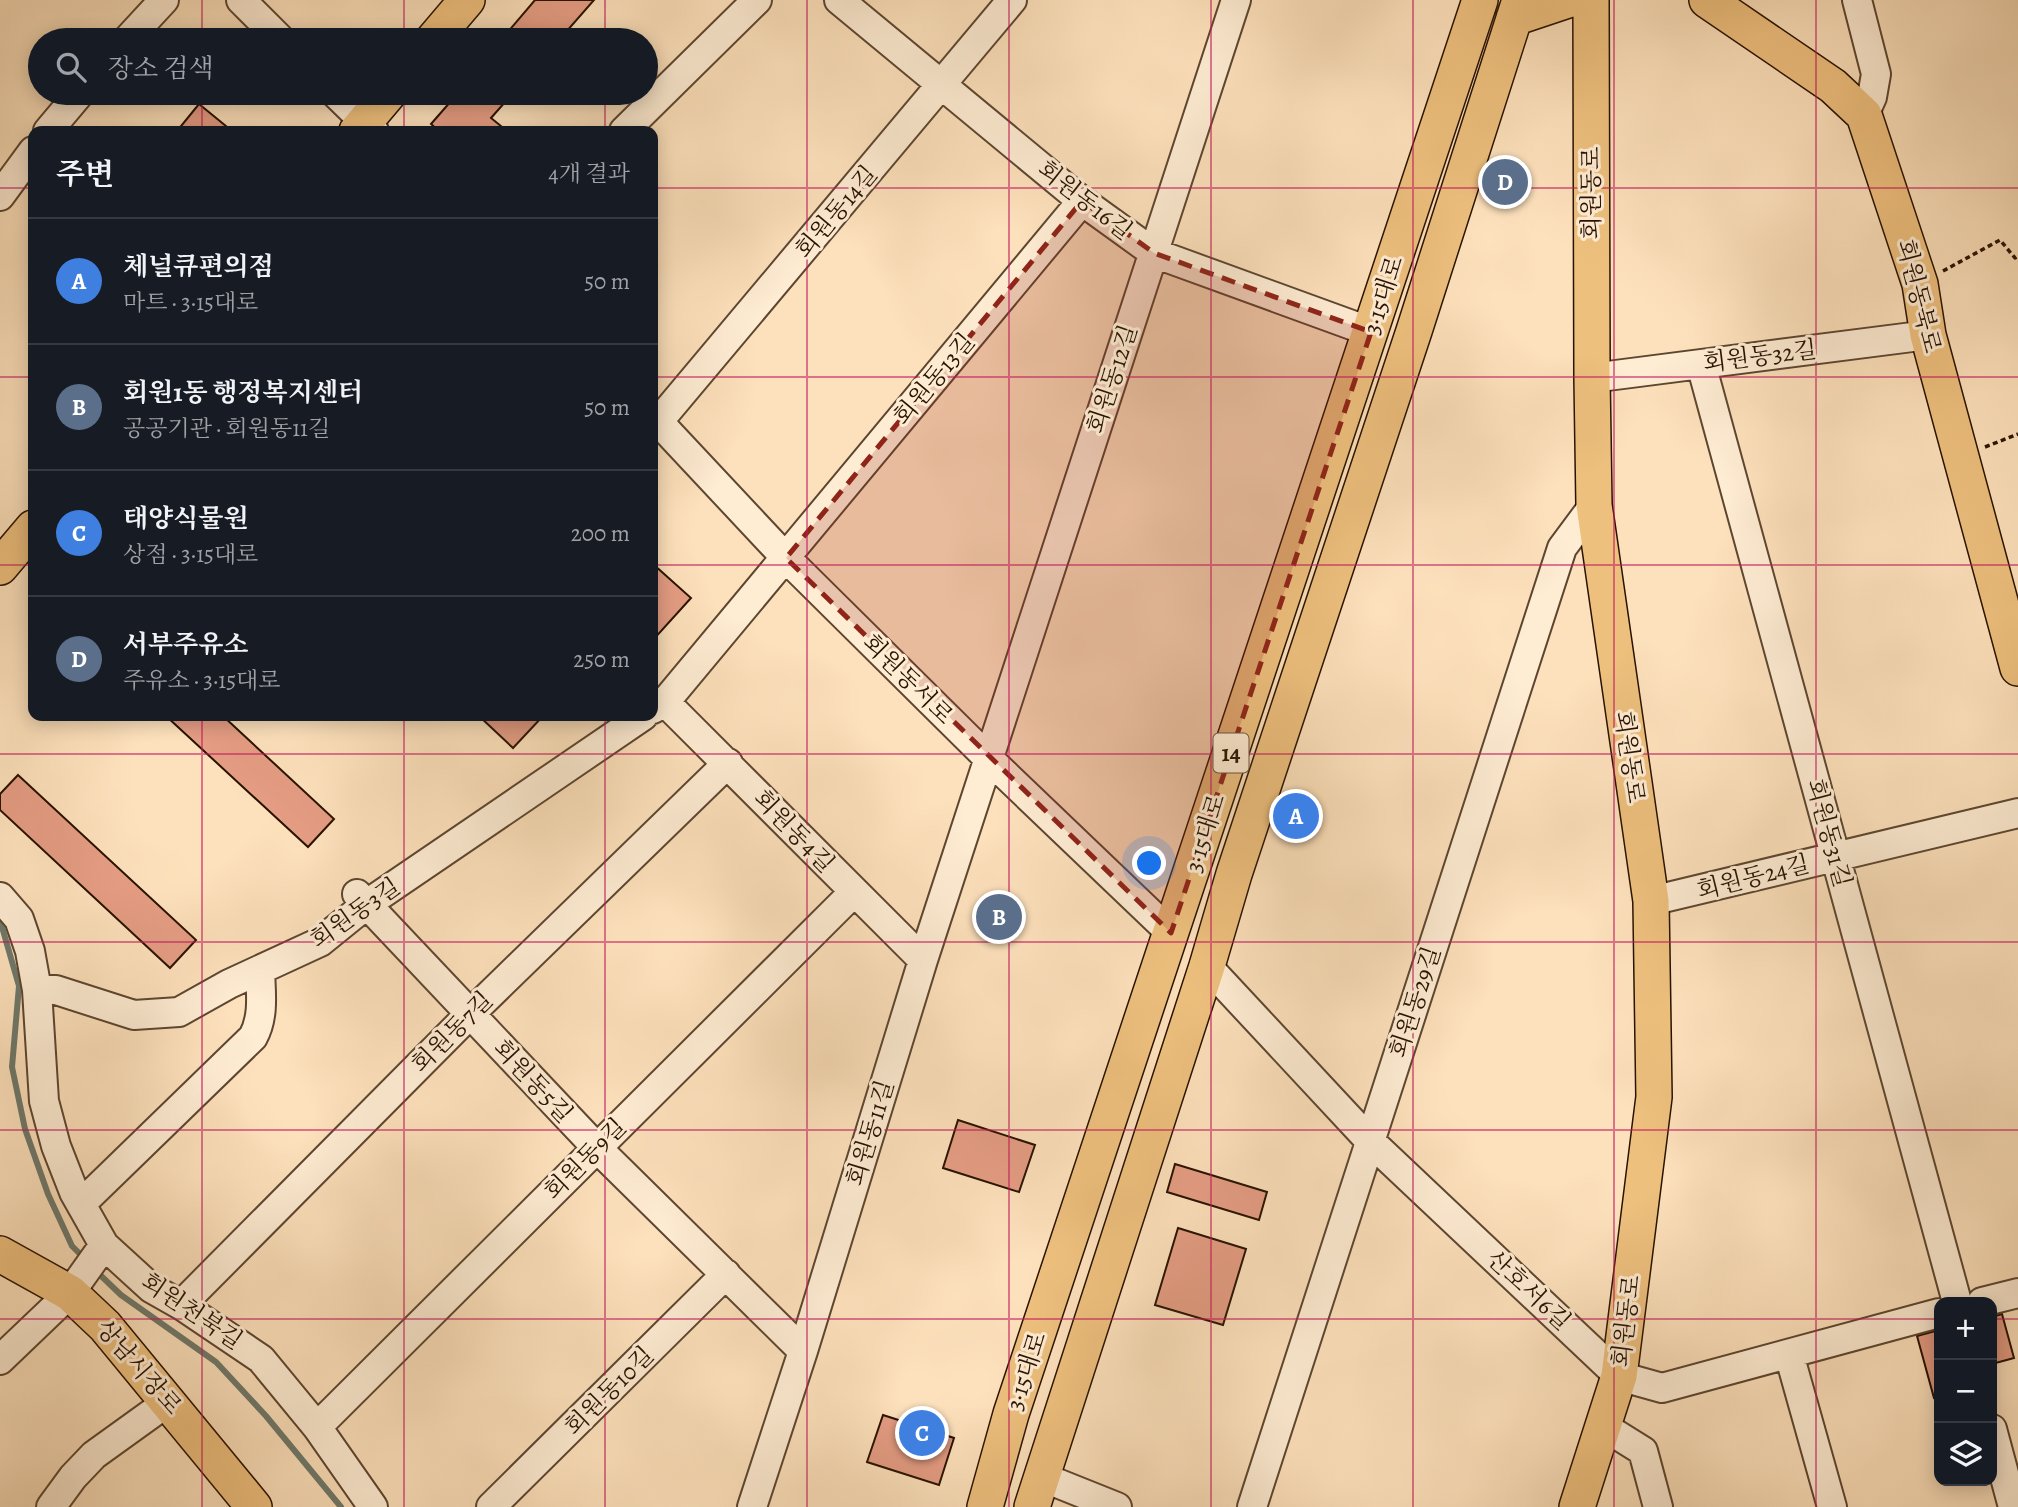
<!DOCTYPE html>
<html lang="ko">
<head>
<meta charset="utf-8">
<style>
	:root { --surface:#171b24; --page:#20242c; --text:#f1f3f6; --muted:#9ea1a6; --line:#363941; --accent:#db2777 }
	body { margin:0; font-family:Alegreya,"Noto Serif KR",serif; background:var(--page); color:var(--text) }
	.controls { position:absolute; right:21px; bottom:21px; display:grid; overflow:hidden; border-radius:14px; box-shadow:0 4px 18px #0003 }
	.controls button { width:63px; height:63px; display:grid; place-items:center; padding:0; border:0; border-bottom:2px solid var(--line); background:var(--surface); color:var(--text); font:35px sans-serif }
	.you { position:absolute; left:1150px; top:864px; width:24px; height:24px; margin:-18px; border:5px solid #fff; border-radius:50%; background:#1a73e8; box-shadow:0 0 0 10px #1a73e833 }
	.badge { display:grid; place-items:center; width:46px; height:46px; border-radius:50%; background:var(--accent); color:#fff; font-size:23px; font-weight:700 }
	.pin { position:absolute; translate:-50% -50%; border:4px solid #fff; box-shadow:0 2px 7px #0006 }
	.list { margin:0; padding:0; list-style:none }
	h2 { display:flex; justify-content:space-between; align-items:center; height:91px; margin:0; padding:0 28px; font-size:30px }
	h2 small { font-size:23px; font-weight:400; color:var(--muted) }
	.list li { display:grid; grid-template-columns:46px 1fr auto; gap:21px; align-items:center; box-sizing:border-box; height:126px; padding:0 28px; border-top:2px solid var(--line) }
	.list b { display:block; font-size:26px; white-space:nowrap }
	.list p { margin:0; font-size:23px; white-space:nowrap; color:var(--muted) }
	.list em { font-size:23px; font-style:normal; color:var(--muted) }
	.icon { flex:none; width:38px; height:38px; fill:none; stroke:currentColor; stroke-width:2; stroke-linecap:round; stroke-linejoin:round }
	.map { position:relative; flex:none; width:2018px; height:1507px; overflow:hidden }
	.search { position:absolute; background:var(--surface); box-shadow:0 4px 18px #0003; left:28px; top:28px; width:630px; height:77px; display:flex; align-items:center; gap:18px; box-sizing:border-box; padding:0 24px; border-radius:38px; color:var(--muted); font-size:26px }
	.panel { position:absolute; background:var(--surface); box-shadow:0 4px 18px #0003; left:28px; top:126px; width:630px; height:595px; border-radius:14px }
	.map>svg:first-child { display:block }
	.lines { fill:none; stroke-linecap:round; stroke-linejoin:round }
	.stream { stroke:#6f796c; stroke-width:6 }
	.building { fill:#e59d84; stroke:#281201; stroke-width:2 }
	.minor-casing { stroke:#5d4630; stroke-width:32 }
	.major-casing { stroke:#281201; stroke-width:38 }
	.path { stroke:#281201; stroke-width:3.5; stroke-dasharray:5 3.5; stroke-linecap:butt }
	.minor { stroke:#feecd3; stroke-width:28 }
	.major { stroke:#eec07e; stroke-width:35 }
	.marked { fill:#8f2418; fill-opacity:0.2; stroke:#8f2418; stroke-width:5; stroke-dasharray:14 9; stroke-linejoin:round }
	.grid { fill:none; stroke:#c2185b; stroke-width:2; stroke-opacity:0.55 }
	.labels { text-anchor:middle; stroke-width:6; stroke-linejoin:round; paint-order:stroke }
	.shield { fill:#feecd3; stroke:#685340; stroke-width:2 }
	.shield-label { font-size:23px; font-weight:bold; fill:#281201 }
	.street-label { font-size:24px; fill:#281201; stroke:#feecd3 }
</style>
</head>
<body>
<div class="map">
<svg width="2018" height="1507" viewBox="0 0 2018 1507">
	<rect width="100%" height="100%" fill="#fde1bc"/>
	<filter id="stains"><feTurbulence type="fractalNoise" baseFrequency=".00286" numOctaves="4"/><feColorMatrix values="0 0 0 0 .2 0 0 0 0 .09 0 0 0 0 .02 0 0 0 .5 -.17"/></filter>
	<radialGradient id="worn" r=".72"><stop offset=".6" stop-color="#630" stop-opacity="0"/><stop offset="1" stop-color="#630" stop-opacity=".3"/></radialGradient>
	<g class="lines">
		<!-- stream -->
		<path class="stream" d="M0 920 19 986 12 1067 25 1129 48 1194 72 1246 85 1259
			M95 1270 121 1295 216 1362 266 1416 341 1507"/>
	</g>
	<!-- building -->
	<path class="building" d="M535 0H594L559 40H501Z
		M458 93H513L491 118 507 131H439L431 124Z
		M199 104 232 131H177Z
		M653 564 691 598 653 640Z
		M166 716H223L334 819 308 847Z
		M479 716H543L513 748Z
		M18 775 196 940 170 968 0 810V794Z
		M958 1120 1035 1145 1019 1192 943 1168Z
		M1175 1164 1267 1192 1259 1220 1167 1192Z
		M1178 1228 1246 1249 1223 1325 1155 1305Z
		M2002 1314 2014 1358 1992 1364V1317Z
		M1939 1330V1397L1934 1398 1917 1336Z
		M883 1415 954 1438 939 1485 867 1462Z"/>
	<g class="lines">
		<!-- minor casing -->
		<g class="minor-casing">
			<path id="minor" d="M241 0 281 40
				M839 0 1082 201 1154 253 1371 332
				M1857 0 1876 74 1872 97 1864 115
				M127 40 164 0
				M335 93 374 131
				M48 131 80 93
				M624 131 757 0
				M0 196 33 151
				M1701 364 1957 1302
				M1592 378 1928 335
				M653 416 786 558 988 758 1171 933
				M658 422 1012 0
				M665 702 923 960
				M653 709 665 702 1082 201
				M357 894 597 1148 803 1351
				M0 897 19 919 30 951 37 990 44 1101 56 1146 74 1192 104 1245 151 1288 181 1305 261 1359 317 1427 373 1507
				M1651 901 2018 813
				M1207 966 1370 1141 1619 1376 1662 1388 1939 1313
				M37 990H56L134 1015 179 1012 229 984 320 942 367 904 643 716
				M81 1204 253 1037C264 1017 261 994 260 971
				M1982 1302 2018 1293
				M181 1305 470 1014 728 763
				M1789 1354 1832 1507
				M0 1360 70 1293 104 1245
				M1603 1426 1643 1451 1658 1507
				M317 1427 854 892
				M1992 1429 2013 1507
				M1042 1477 1117 1507
				M51 1507 73 1477 94 1455 169 1401
				M491 1507 726 1274
				M752 1507 803 1351 923 960 1236 0
				M1252 1507 1562 548 1594 505"/>
		</g>
		<!-- major casing -->
		<g class="major-casing">
			<path id="major" d="M1707 0 1833 86 1864 115 1920 284 1928 335 2018 668
				M1514 18 1568 0
				M433 40 467 0
				M357 131 389 93
				M0 567 33 528
				M0 1254 70 1293 105 1326 254 1507
				M985 1507 1011 1414 1480 0
				M1032 1507 1207 966 1234 874 1414 331 1520 0
				M1577 1507 1619 1376 1654 1097 1651 901 1594 505 1592 378 1591 0"/>
		</g>
		<!-- path -->
		<path class="path" d="M1943 271 2000 240 2015 258 2018 256
			M1985 447 2018 434"/>
		<!-- minor -->
		<use href="#minor" class="minor"/>
		<!-- major -->
		<use href="#major" class="major"/>
	</g>
	<!-- marked area -->
	<path class="marked" d="M1082 201 1154 253 1371 332 1171 933 786 558Z"/>
	<!-- grid -->
	<path class="grid" d="M202 0V40M404 0V40M605 0V40M807 0V1507M1009 0V1507M1211 0V1507M1413 0V1507M1614 0V1507M1816 0V1507M202 93V131M404 93V131M605 93V131M0 188H33M653 188H2018M0 377H33M653 377H2018M0 565H33M653 565H2018M202 716V1507M404 716V1507M605 716V1507M0 754H2018M0 942H2018M0 1130H2018M0 1319H1939M1992 1319H2018"/>
	<g class="labels">
		<!-- shield labels -->
		<rect class="shield" x="1213.5" y="733.5" width="35" height="39" rx="5"/>
		<g class="shield-label">
			<text x="1231" y="761">14</text>
		</g>
		<!-- street labels -->
		<g class="street-label">
			<text transform="translate(1591 193) rotate(-90)" y="8">회원동로</text>
			<text transform="translate(1085 200) rotate(38)" y="8">회원동16길</text>
			<text transform="translate(836 212) rotate(-50)" y="8">회원동14길</text>
			<text transform="translate(1383 295) rotate(-72)" y="8">3·15대로</text>
			<text transform="translate(1919 296) rotate(76)" y="8">회원동북로</text>
			<text transform="translate(1760 356) rotate(-7)" y="8">회원동32길</text>
			<text transform="translate(934 379) rotate(-50)" y="8">회원동13길</text>
			<text transform="translate(1112 379) rotate(-72)" y="8">회원동12길</text>
			<text transform="translate(908 679) rotate(45)" y="8">회원동서로</text>
			<text transform="translate(1630 757) rotate(82)" y="8">회원동로</text>
			<text transform="translate(794 831) rotate(46)" y="8">회원동4길</text>
			<text transform="translate(1205 833) rotate(-72)" y="8">3·15대로</text>
			<text transform="translate(1829 833) rotate(75)" y="8">회원동31길</text>
			<text transform="translate(1753 877) rotate(-14)" y="8">회원동24길</text>
			<text transform="translate(355 913) rotate(-35)" y="8">회원동3길</text>
			<text transform="translate(1415 1002) rotate(-72)" y="8">회원동29길</text>
			<text transform="translate(452 1032) rotate(-45)" y="8">회원동7길</text>
			<text transform="translate(533 1081) rotate(47)" y="8">회원동5길</text>
			<text transform="translate(870 1133) rotate(-73)" y="8">회원동11길</text>
			<text transform="translate(585 1159) rotate(-45)" y="8">회원동9길</text>
			<text transform="translate(1529 1290) rotate(43)" y="8">산호서6길</text>
			<text transform="translate(192 1311) rotate(34)" y="8">회원천북길</text>
			<text transform="translate(1626 1321) rotate(-83)" y="8">회원동로</text>
			<text transform="translate(139 1367) rotate(49)" y="8">상남시장로</text>
			<text transform="translate(1026 1371) rotate(-72)" y="8">3·15대로</text>
			<text transform="translate(609 1391) rotate(-45)" y="8">회원동10길</text>
		</g>
	</g>
	<rect width="100%" height="100%" filter="url(#stains)"/>
	<rect width="100%" height="100%" fill="url(#worn)"/>
</svg>
<div class="controls">
<button>+</button>
<button>−</button>
<button><svg class="icon" aria-label="layers" viewBox="0 0 24 24"><path d="M12 4l9 5-9 5-9-5zM3 14l9 5 9-5"/></svg></button>
</div>
<div class="you"></div>
<div class="pin badge" style="left:1296px;top:816px;background:#3f7fe0">A</div>
<div class="pin badge" style="left:999px;top:917px;background:#5c6f8a">B</div>
<div class="pin badge" style="left:922px;top:1433px;background:#3f7fe0">C</div>
<div class="pin badge" style="left:1505px;top:182px;background:#5c6f8a">D</div>
<div class="search"><svg class="icon" aria-label="search" viewBox="0 0 24 24"><circle cx="10" cy="10" r="6"/><path d="M15 15l6 6"/></svg>장소 검색</div>
<section class="panel">
<h2>주변<small>4개 결과</small></h2>
<ul class="list">
<li><span class="badge" style="background:#3f7fe0">A</span><div><b>체널큐편의점</b><p>마트 · 3·15대로</p></div><em>50 m</em></li>
<li><span class="badge" style="background:#5c6f8a">B</span><div><b>회원1동 행정복지센터</b><p>공공기관 · 회원동11길</p></div><em>50 m</em></li>
<li><span class="badge" style="background:#3f7fe0">C</span><div><b>태양식물원</b><p>상점 · 3·15대로</p></div><em>200 m</em></li>
<li><span class="badge" style="background:#5c6f8a">D</span><div><b>서부주유소</b><p>주유소 · 3·15대로</p></div><em>250 m</em></li>
</ul>
</section>
</div>
</body>
</html>
